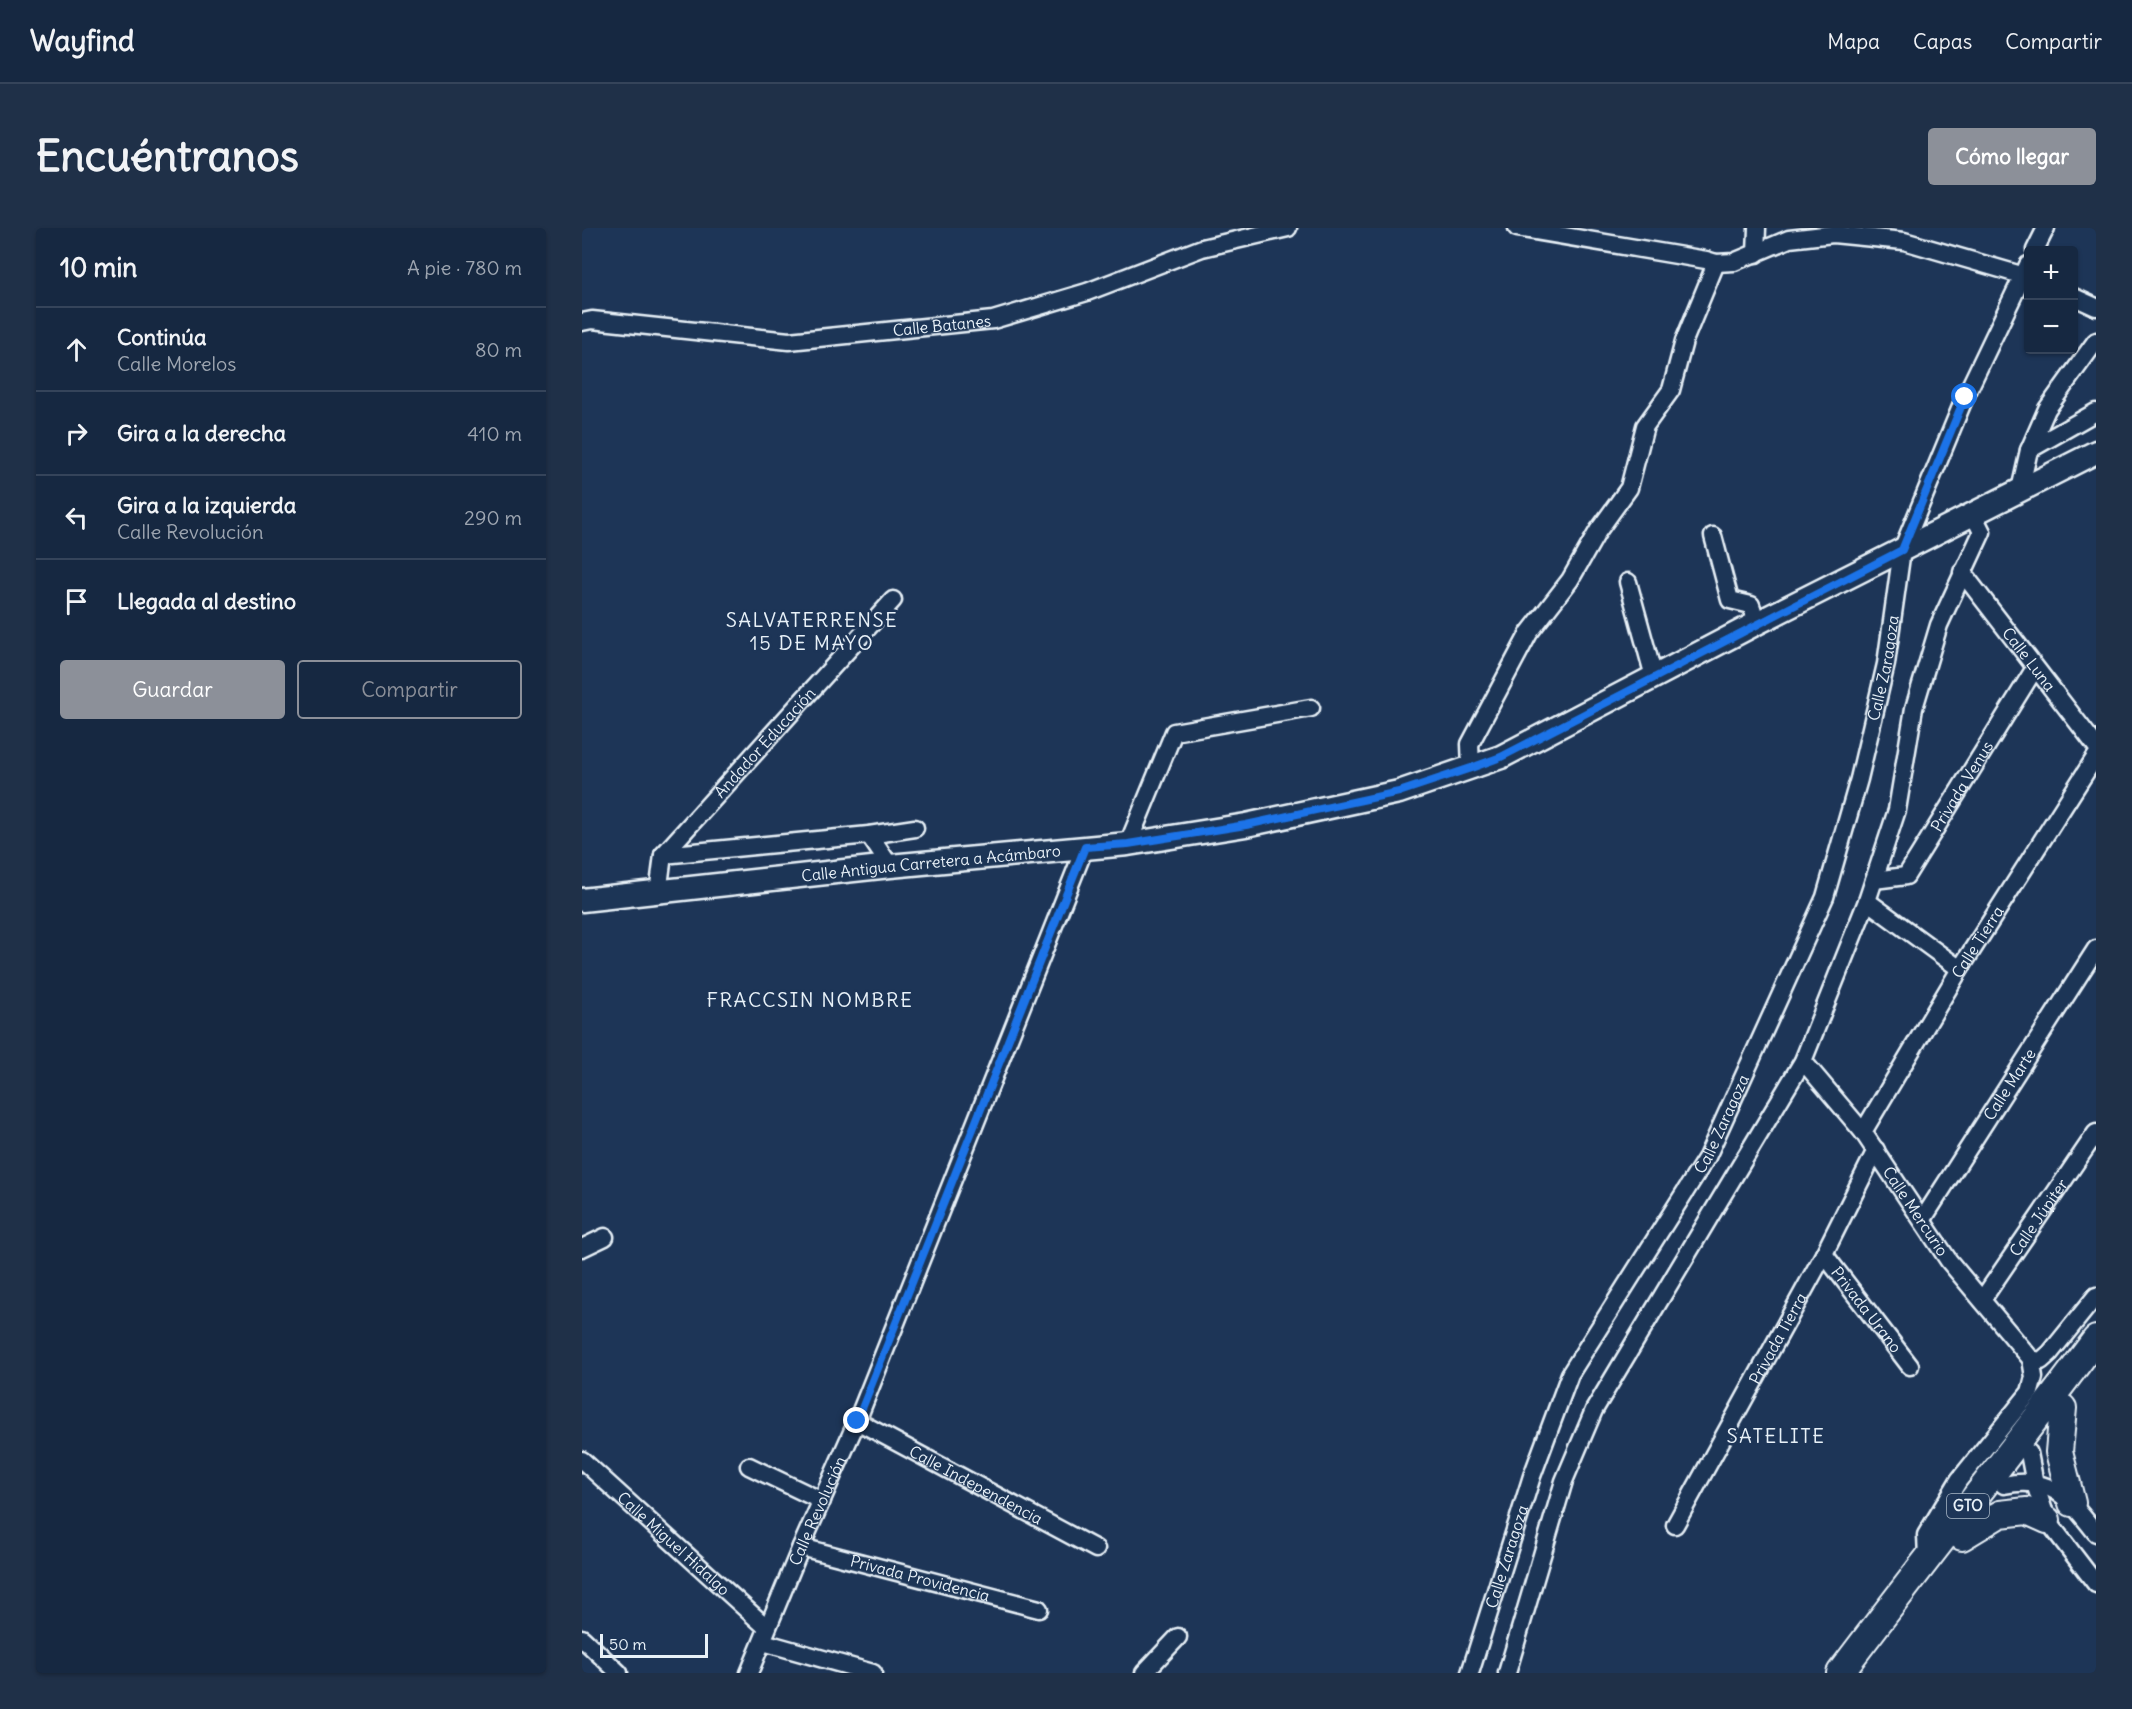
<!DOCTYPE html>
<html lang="es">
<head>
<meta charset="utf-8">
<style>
	:root { --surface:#162841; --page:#1f3048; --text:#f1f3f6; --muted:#9ea6b1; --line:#35445a; --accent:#8c9099 }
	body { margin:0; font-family:Delius,sans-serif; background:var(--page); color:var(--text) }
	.controls { position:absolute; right:18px; top:18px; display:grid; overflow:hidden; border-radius:6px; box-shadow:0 2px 4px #0004 }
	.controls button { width:54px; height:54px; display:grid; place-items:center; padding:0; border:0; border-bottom:2px solid var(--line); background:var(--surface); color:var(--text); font:30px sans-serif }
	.scale { position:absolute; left:18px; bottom:15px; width:108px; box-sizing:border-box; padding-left:6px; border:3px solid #e8f1f8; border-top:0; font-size:16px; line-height:21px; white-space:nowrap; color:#e8f1f8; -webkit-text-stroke:4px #1d3557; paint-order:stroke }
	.stop { position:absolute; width:18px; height:18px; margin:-14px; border:4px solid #1a73e8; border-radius:50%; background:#fff }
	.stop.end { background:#1a73e8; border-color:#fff; box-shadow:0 2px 6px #0008 }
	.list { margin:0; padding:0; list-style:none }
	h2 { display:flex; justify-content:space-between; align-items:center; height:78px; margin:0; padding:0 24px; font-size:26px }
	h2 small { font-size:20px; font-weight:400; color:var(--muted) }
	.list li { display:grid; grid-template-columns:39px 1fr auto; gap:18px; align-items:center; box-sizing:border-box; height:84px; padding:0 24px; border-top:2px solid var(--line) }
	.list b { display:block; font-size:22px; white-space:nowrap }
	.list p { margin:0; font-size:20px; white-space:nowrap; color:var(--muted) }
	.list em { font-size:20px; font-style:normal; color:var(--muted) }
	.actions { display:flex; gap:12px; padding:18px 24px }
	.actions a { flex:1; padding:14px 0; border:2px solid var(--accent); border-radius:6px; text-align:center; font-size:21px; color:var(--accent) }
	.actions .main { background:var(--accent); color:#fff }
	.icon { flex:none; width:33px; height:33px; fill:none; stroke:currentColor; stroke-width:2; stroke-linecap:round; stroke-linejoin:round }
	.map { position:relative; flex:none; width:1514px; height:1445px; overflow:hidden; border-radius:6px }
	header { display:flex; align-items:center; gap:36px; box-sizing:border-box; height:84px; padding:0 30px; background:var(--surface); border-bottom:2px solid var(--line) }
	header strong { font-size:28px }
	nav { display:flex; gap:33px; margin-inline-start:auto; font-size:21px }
	.intro { display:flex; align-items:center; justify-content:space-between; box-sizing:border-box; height:144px; padding:0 36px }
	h1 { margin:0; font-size:42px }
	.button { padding:15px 27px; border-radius:6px; background:var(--accent); color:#fff; font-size:21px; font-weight:700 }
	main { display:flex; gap:36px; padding:0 36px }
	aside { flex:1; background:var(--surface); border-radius:6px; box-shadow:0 2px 4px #0004 }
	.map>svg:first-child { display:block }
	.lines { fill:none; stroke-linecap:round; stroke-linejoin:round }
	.street-casing { stroke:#e8f1f8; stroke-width:21 }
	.secondary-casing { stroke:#e8f1f8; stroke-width:27 }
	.primary-casing { stroke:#e8f1f8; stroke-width:30 }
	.street { stroke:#1d3557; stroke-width:16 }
	.secondary { stroke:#1d3557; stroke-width:22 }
	.primary { stroke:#1d3557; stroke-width:26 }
	.route { stroke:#1a73e8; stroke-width:8 }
	.labels { text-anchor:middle; stroke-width:5; stroke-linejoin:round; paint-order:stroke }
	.shield { fill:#1d3557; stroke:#abb9c8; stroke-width:1.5 }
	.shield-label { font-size:15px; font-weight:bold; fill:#e8f1f8 }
	.street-label { font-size:16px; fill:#e8f1f8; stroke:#1d3557 }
	.quarter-label { font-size:20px; letter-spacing:1.5px; fill:#e8f1f8; stroke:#1d3557 }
</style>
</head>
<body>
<header>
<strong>Wayfind</strong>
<nav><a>Mapa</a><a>Capas</a><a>Compartir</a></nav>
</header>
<div class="intro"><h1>Encuéntranos</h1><a class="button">Cómo llegar</a></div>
<main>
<aside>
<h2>10 min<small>A pie · 780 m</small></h2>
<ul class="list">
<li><svg class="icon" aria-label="ahead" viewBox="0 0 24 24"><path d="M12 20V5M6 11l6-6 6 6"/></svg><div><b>Continúa</b><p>Calle Morelos</p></div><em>80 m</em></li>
<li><svg class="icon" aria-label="right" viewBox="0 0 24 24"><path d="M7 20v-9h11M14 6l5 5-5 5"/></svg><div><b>Gira a la derecha</b></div><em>410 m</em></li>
<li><svg class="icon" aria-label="left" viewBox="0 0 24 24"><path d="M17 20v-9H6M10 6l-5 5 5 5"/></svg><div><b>Gira a la izquierda</b><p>Calle Revolución</p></div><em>290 m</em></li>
<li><svg class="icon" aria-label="arrive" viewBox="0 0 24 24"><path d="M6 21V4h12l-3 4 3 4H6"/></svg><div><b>Llegada al destino</b></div></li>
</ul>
<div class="actions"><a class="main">Guardar</a><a>Compartir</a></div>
</aside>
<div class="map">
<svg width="1514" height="1445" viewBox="0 0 1514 1445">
	<rect width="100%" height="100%" fill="#1d3557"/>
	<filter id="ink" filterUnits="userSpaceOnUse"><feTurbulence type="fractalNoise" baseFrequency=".0167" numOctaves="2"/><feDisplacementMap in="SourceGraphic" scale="12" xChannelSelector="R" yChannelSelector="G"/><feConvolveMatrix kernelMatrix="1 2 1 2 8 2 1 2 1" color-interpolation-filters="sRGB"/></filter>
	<g filter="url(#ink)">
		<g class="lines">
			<!-- street casing -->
			<g class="street-casing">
				<g id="street">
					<path d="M935 0 1124 32 1134 35 1152 34 1207 11 1251 6 1322 13 1446 49"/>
					<path d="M1453 22 1464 0"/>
					<path d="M1174 26 1175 0"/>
					<path d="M1492 69 1514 79"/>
					<path id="s1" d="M0 94 10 92 207 113 411 92 505 64 620 20 706 0"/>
					<path d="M1447 222 1514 184"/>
					<path d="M1438 262 1447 222 1465 181 1514 113"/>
					<path d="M1131 308 1148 372 1169 377 1175 395"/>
					<path id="s2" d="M1380 344 1514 518"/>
					<path d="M1046 354 1072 449"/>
					<path d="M889 540 888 516 947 405 988 352 1016 303 1047 260 1063 198 1089 162 1102 113 1134 35"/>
					<path d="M287 607 308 638"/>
					<path d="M546 616 592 504 729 480"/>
					<path d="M81 627 287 607 333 600"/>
					<path id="s3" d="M1292 652 1324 648 1453 440"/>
					<path id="s4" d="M76 665 81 627 311 372"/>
					<path d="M1285 673 1378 741"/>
					<path id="s5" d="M1221 833 1281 904 1367 1033 1449 1131 1452 1149 1448 1164 1377 1252 1344 1307 1345 1329"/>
					<path id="s6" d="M1281 904 1378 741 1514 528"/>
					<path id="s7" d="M1341 991 1514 721"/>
					<path d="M0 1020 23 1009"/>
					<path id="s8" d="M1242 1026 1328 1138"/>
					<path id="s9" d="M1400 1072 1514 905"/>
					<path d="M1449 1131 1459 1133 1468 1125 1514 1068"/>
					<path id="s10" d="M275 1193 514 1321"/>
					<path d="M1447 1225 1453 1256 1465 1292 1514 1356"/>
					<path id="s11" d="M0 1232 184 1399"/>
					<path d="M167 1238 240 1273"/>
					<path d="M1422 1257C1470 1247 1487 1271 1514 1305"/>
					<path id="s12" d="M1093 1297 1242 1026 1294 922"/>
					<path id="s13" d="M219 1319 457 1381"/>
					<path d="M0 1410 37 1445"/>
					<path d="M181 1414 291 1445"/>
					<path id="s14" d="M167 1445 219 1319 275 1193 503 619"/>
					<path d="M562 1445 596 1409"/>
					<path id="s15" d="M888 1445 950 1248 988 1146 1125 929 1243 669 1277 551 1304 436 1320 322 1383 169 1446 37"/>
					<path d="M925 1445 982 1253 1012 1182 1221 833 1285 673 1315 582 1332 480 1357 397 1400 304 1391 286"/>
				</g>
			</g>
			<!-- secondary casing -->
			<g class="secondary-casing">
				<g id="secondary">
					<path id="s16" d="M0 672 308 638 546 616 664 597 817 564 919 529 1175 395 1514 224"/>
				</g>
			</g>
			<!-- primary casing -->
			<g class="primary-casing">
				<path id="primary" d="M1481 1180 1477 1224 1490 1275
					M1380 1309 1418 1286 1445 1283 1465 1292
					M1258 1445C1342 1333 1430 1224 1514 1111"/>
			</g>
			<!-- street -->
			<use href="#street" class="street"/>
			<!-- secondary -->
			<use href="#secondary" class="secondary"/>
			<!-- primary -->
			<use href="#primary" class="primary"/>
		</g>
	</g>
	<g class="lines" filter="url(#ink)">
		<!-- route -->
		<path class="route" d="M275 1193 503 619 546 616 664 597 817 564 889 540 919 529 1320 322 1383 169"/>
	</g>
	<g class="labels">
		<!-- shield labels -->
		<rect class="shield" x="1365" y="1266" width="42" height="24" rx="4.5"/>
		<g class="shield-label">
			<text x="1386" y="1283">GTO</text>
		</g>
		<!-- street labels -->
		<g class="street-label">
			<text dy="6" stroke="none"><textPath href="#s1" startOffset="362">Calle Batanes</textPath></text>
			<text dy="6" stroke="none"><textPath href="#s2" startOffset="110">Calle Luna</textPath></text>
			<text dy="6" stroke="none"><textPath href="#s15" startOffset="1094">Calle Zaragoza</textPath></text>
			<text dy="6" stroke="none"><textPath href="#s4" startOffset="190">Andador Educación</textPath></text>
			<text dy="6" stroke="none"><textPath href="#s3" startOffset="138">Privada Venus</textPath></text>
			<text dy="6" stroke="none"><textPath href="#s16" startOffset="351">Calle Antigua Carretera a Acámbaro</textPath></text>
			<text dy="6" stroke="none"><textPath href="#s6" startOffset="222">Calle Tierra</textPath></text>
			<text dy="6" stroke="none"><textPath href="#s7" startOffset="160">Calle Marte</textPath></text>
			<text dy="6" stroke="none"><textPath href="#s15" startOffset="608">Calle Zaragoza</textPath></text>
			<text dy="6" stroke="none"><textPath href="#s5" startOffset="188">Calle Mercurio</textPath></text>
			<text dy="6" stroke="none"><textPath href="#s9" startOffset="100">Calle Júpiter</textPath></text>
			<text dy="6" stroke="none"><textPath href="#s8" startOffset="70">Privada Urano</textPath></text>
			<text dy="6" stroke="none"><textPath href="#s12" startOffset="213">Privada Tierra</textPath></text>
			<text dy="6" stroke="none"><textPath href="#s10" startOffset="135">Calle Independencia</textPath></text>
			<text dy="6" stroke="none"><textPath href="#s14" startOffset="176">Calle Revolución</textPath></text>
			<text dy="6" stroke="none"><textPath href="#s11" startOffset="124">Calle Miguel Hidalgo</textPath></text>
			<text dy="6" stroke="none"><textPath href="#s15" startOffset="122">Calle Zaragoza</textPath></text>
			<text dy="6" stroke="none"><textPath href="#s13" startOffset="123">Privada Providencia</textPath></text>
		</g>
		<!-- quarter labels -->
		<g class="quarter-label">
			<text x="230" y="399">SALVATERRENSE<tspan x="230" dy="23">15 DE MAYO</tspan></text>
			<text x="228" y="779">FRACCSIN NOMBRE</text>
			<text x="1194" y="1215">SATELITE</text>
		</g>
	</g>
</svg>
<div class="controls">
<button>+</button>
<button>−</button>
</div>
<div class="scale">50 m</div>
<div class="stop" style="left:1383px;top:169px"></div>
<div class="stop end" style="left:275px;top:1193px"></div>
</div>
</main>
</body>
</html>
